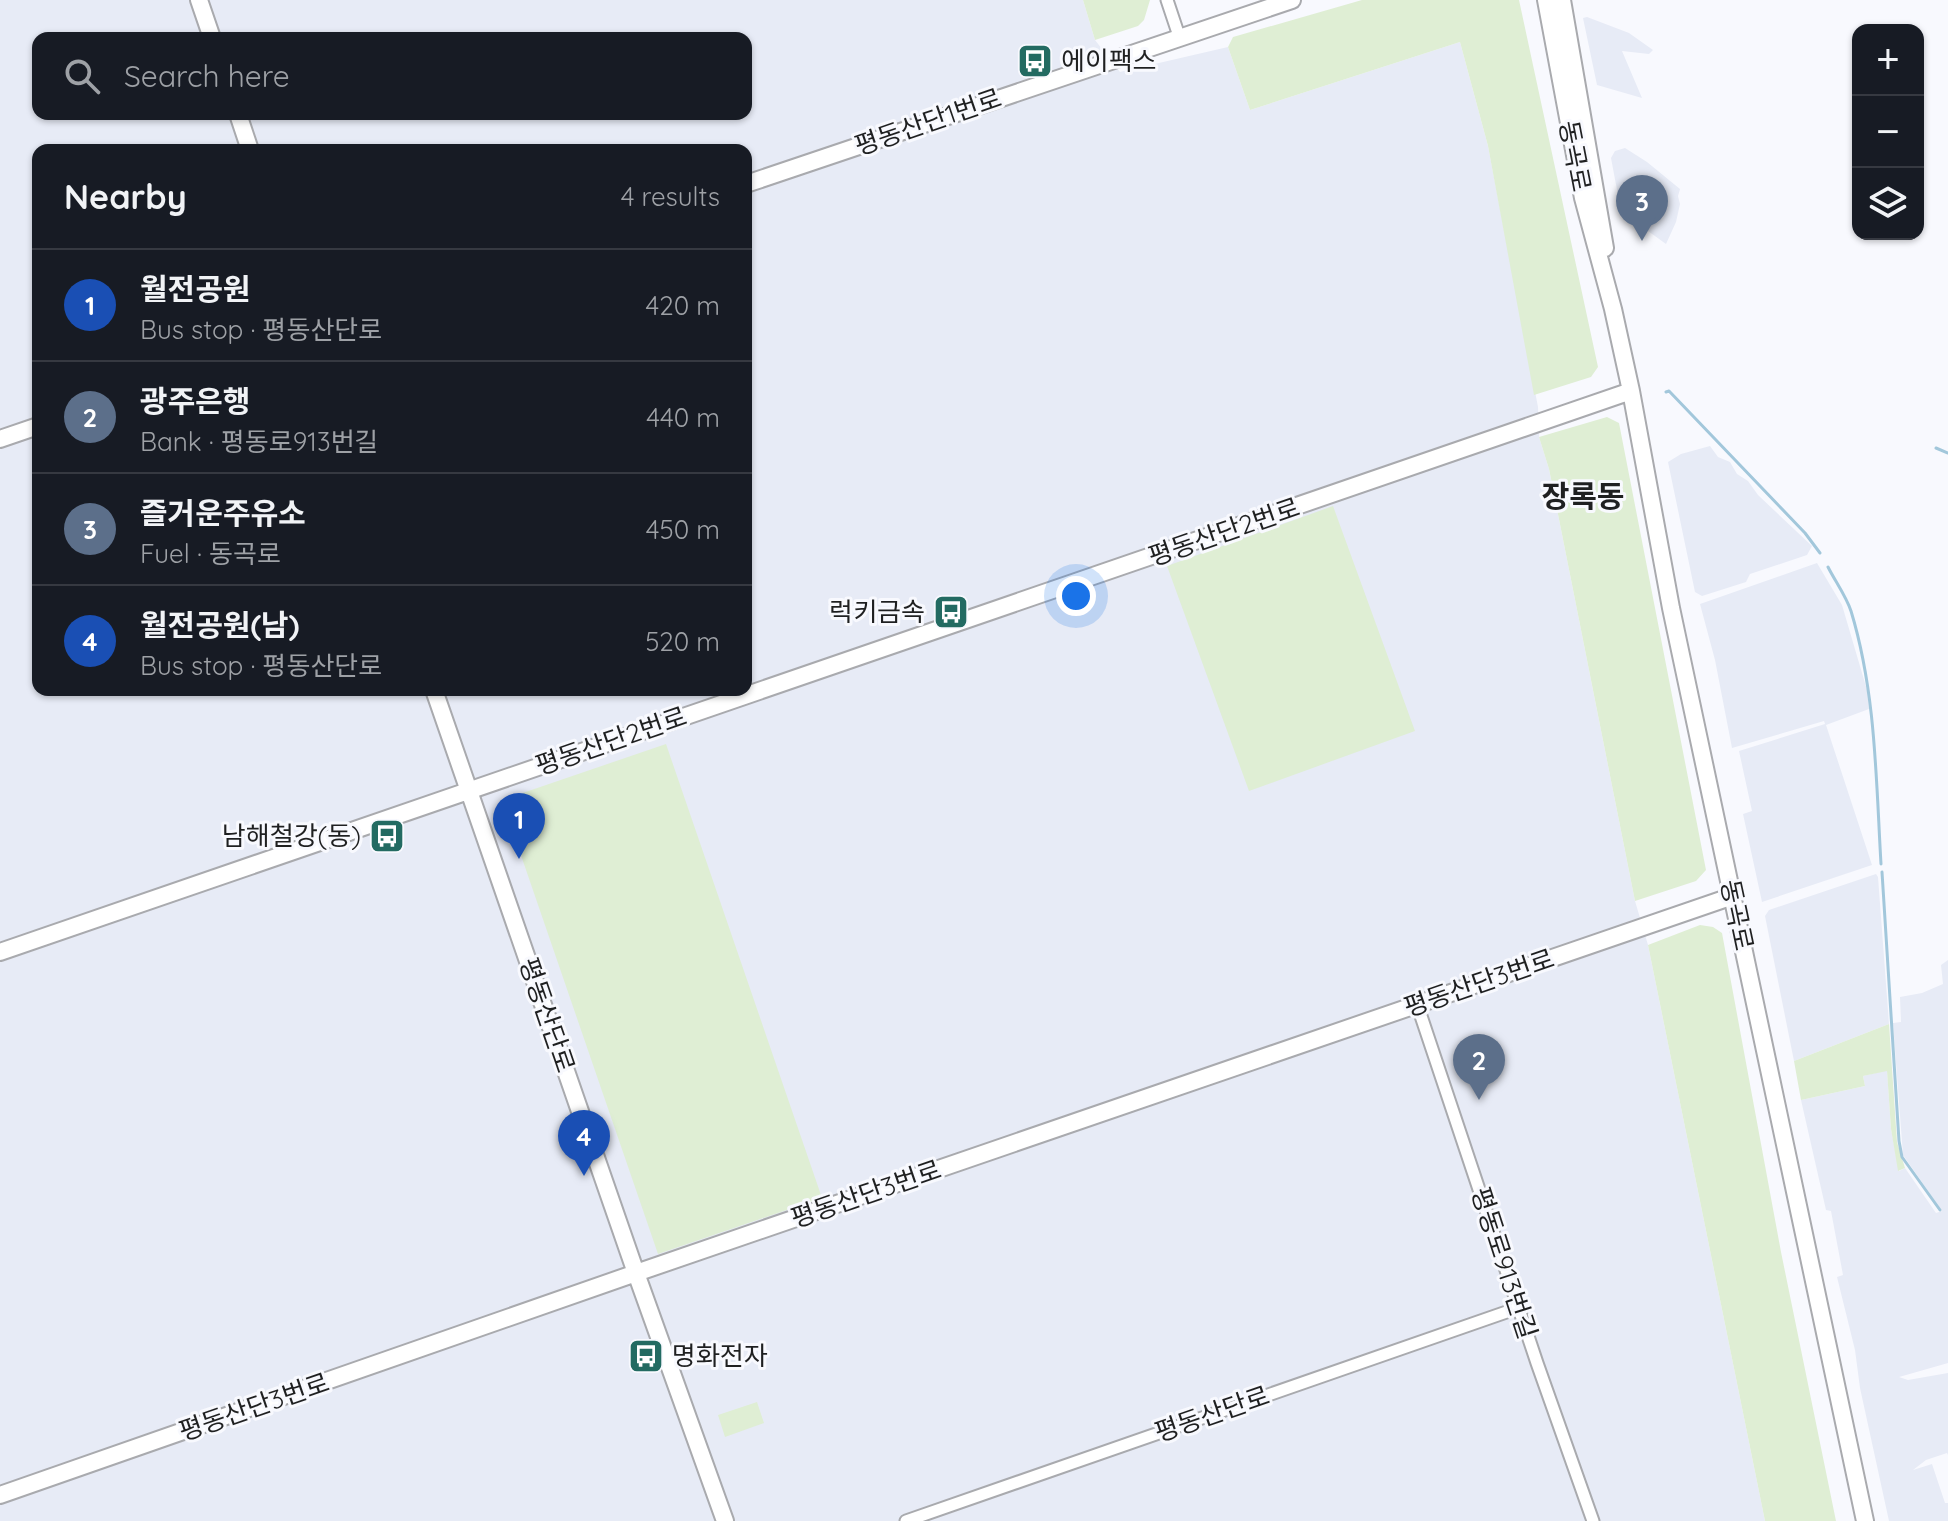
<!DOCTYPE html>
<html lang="en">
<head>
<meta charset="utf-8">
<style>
	:root { --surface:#171b24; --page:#20242c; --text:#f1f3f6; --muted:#9ea1a6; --line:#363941; --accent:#7c3aed }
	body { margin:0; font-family:Quicksand,"Noto Sans KR",sans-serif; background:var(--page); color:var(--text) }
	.controls { position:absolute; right:24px; top:24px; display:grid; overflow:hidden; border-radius:16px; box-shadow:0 2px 6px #0004 }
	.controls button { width:72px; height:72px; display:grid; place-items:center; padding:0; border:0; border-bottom:2px solid var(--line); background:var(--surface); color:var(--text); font:40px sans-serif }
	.you { position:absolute; left:1076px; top:596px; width:28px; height:28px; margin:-20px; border:6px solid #fff; border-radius:50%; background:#1a73e8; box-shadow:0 0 0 12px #1a73e833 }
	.badge { display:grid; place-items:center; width:52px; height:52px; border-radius:50%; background:var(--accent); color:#fff; font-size:26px; font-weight:700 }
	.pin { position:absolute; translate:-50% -66px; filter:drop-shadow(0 2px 4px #0008) }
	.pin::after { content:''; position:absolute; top:42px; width:28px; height:24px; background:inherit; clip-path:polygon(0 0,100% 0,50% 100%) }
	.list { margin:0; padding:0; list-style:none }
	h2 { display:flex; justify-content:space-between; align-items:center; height:104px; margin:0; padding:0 32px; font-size:34px }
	h2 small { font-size:26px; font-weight:400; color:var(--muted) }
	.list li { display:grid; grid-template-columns:52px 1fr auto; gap:24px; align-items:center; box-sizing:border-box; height:112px; padding:0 32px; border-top:2px solid var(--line) }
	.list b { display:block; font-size:30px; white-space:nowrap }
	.list p { margin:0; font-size:26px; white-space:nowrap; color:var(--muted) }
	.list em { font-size:26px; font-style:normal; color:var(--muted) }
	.icon { flex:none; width:44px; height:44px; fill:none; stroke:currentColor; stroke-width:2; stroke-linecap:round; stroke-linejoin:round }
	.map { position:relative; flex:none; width:1948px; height:1521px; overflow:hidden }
	.search { position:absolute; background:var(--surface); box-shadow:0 2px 6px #0004; left:32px; top:32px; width:720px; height:88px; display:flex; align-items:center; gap:20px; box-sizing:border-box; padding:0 28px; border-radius:16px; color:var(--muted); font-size:30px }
	.panel { position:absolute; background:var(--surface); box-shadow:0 2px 6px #0004; left:32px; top:144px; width:720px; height:552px; border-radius:16px }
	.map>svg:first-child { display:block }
	.built { fill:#e7ebf6; fill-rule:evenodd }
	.green { fill:#dfeed4 }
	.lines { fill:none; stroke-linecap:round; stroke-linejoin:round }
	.stream { stroke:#a2c7db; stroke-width:3 }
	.street-casing { stroke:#a9aaae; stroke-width:15 }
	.secondary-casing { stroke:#a9aaae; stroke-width:20 }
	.street { stroke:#fff; stroke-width:11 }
	.secondary { stroke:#fff; stroke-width:16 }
	.labels { text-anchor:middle; stroke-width:6; stroke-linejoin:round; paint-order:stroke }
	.poi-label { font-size:26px; fill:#1f2021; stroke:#f8f9fe; text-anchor:start }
	.street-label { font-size:26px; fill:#1f2021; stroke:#f8f9fe }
	.quarter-label { font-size:30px; font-weight:bold; fill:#1f2021; stroke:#f8f9fe }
</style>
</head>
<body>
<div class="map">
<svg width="1948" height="1521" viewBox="0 0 1948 1521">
	<rect width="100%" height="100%" fill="#f8f9fe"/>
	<!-- built -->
	<path class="built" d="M0 0H1083L1095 40 1120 72 1228 47 1250 110 1460 42 1488 146 1538 407 1539 437 1549 469 1635 901 1648 945 1765 1521H0ZM38 38H746V114H38ZM38 150H746V690H38Z
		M1587 17 1629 33 1653 50 1649 54 1622 51 1642 98 1597 85 1583 18Z
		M1625 148 1647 162 1680 189 1678 196 1680 204 1676 222 1666 244 1648 231V226L1627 205 1620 206 1611 158 1615 151Z
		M1710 446 1718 457 1730 462 1737 474 1748 481 1758 495 1812 546 1807 555 1750 574 1746 582 1702 596 1695 592 1668 462 1681 454Z
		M1817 563 1842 605 1867 690 1869 709 1826 725 1872 865 1762 902 1743 814 1752 811 1739 751 1825 724 1824 721 1732 748 1715 660 1700 604Z
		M1876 874 1878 877 1889 1024 1794 1061 1765 916 1769 910Z
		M1948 960V1363L1899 1377 1908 1380 1948 1373V1455L1947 1453 1926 1460 1913 1470 1932 1464 1945 1503H1948V1521H1889L1860 1388 1855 1350 1837 1277 1843 1275 1831 1211 1826 1210 1801 1100 1865 1086 1863 1076 1887 1070 1891 1129 1899 1171 1905 1168 1936 1213 1942 1211 1903 1155 1893 1023 1901 1022 1900 997 1922 993 1943 984 1941 965Z"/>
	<!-- green -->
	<path class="green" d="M1083 0H1150L1144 20 1138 26 1095 40Z
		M1362 0H1519L1598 367 1591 377 1534 395 1488 146 1460 42 1250 110 1228 47 1233 37Z
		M1607 417 1619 423 1706 870 1696 881 1635 901 1549 469 1539 437Z
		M1333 506 1415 731 1249 791 1167 566Z
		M666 744 822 1198 658 1254 502 800Z
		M1700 925 1713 927 1722 933 1781 1252 1836 1521H1765L1648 945Z
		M1889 1024 1897 1142 1905 1168 1898 1171 1891 1129 1887 1071 1863 1076 1865 1086 1801 1100 1794 1061Z
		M757 1402 764 1423 725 1437 718 1415Z"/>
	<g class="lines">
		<!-- stream -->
		<path class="stream" d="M1666 392 1669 391 1805 533 1820 553
			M1936 448 1948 453
			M1828 567C1835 581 1846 596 1851 611 1876 693 1876 780 1881 864
			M1882 872 1899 1141 1902 1157 1940 1210"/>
		<!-- street casing -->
		<g class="street-casing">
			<path id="street" d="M1167 0 1179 36
				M1417 1004 1537 1363 1593 1521
				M906 1521 1518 1308"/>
		</g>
		<!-- secondary casing -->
		<g class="secondary-casing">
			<path id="secondary" d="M199 0 212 38
				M1546 0 1583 198 1613 309 1631 391 1671 608 1865 1521
				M1562 0 1605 248
				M238 114 250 150
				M746 184 1292 0
				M0 439 38 426
				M434 690 636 1273 725 1521
				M0 952 1631 391
				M0 1495 636 1273 1733 896"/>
		</g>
		<!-- street -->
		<use href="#street" class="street"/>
		<!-- secondary -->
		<use href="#secondary" class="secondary"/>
	</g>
	<!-- icons -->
	<defs>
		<g id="bus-square" transform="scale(1.8)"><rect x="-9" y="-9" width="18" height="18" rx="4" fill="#236b62" stroke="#f8f9fe"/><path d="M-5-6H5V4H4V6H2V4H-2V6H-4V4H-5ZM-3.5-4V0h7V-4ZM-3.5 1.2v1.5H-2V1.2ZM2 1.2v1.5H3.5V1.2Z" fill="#fff"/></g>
	</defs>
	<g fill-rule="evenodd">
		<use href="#bus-square" x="1035" y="61"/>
		<use href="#bus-square" x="951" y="612"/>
		<use href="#bus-square" x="387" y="836"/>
		<use href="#bus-square" x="646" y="1356"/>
	</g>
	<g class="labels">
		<!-- poi labels -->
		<g class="poi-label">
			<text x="1061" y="70">에이팩스</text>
			<text x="925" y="621" text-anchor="end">럭키금속</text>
			<text x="361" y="845" text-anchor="end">남해철강(동)</text>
			<text x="672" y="1365">명화전자</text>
		</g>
		<!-- street labels -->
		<g class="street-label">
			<text transform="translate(928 122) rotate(-19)" y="9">평동산단1번로</text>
			<text transform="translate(1575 156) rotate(79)" y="9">동곡로</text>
			<text transform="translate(1224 532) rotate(-19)" y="9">평동산단2번로</text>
			<text transform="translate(611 741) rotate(-19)" y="9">평동산단2번로</text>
			<text transform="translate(1737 915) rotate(78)" y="9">동곡로</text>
			<text transform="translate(1479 983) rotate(-19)" y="9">평동산단3번로</text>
			<text transform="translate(547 1015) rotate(71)" y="9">평동산단로</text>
			<text transform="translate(866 1194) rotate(-19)" y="9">평동산단3번로</text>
			<text transform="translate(1504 1263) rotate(72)" y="9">평동로913번길</text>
			<text transform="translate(254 1407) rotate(-19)" y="9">평동산단3번로</text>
			<text transform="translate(1212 1414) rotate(-19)" y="9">평동산단로</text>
		</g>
		<!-- quarter labels -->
		<g class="quarter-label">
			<text x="1583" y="507">장록동</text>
		</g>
	</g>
</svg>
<div class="controls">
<button>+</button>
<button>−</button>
<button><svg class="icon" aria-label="layers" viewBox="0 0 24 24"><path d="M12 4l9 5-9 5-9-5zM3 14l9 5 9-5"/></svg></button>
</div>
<div class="you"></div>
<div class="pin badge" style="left:519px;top:859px;background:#1a4fb4">1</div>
<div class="pin badge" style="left:1479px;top:1100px;background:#5c6f8a">2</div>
<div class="pin badge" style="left:1642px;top:241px;background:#5c6f8a">3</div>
<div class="pin badge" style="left:584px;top:1176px;background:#1a4fb4">4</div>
<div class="search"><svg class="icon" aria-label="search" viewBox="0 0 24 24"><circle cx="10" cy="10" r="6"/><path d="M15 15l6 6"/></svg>Search here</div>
<section class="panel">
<h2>Nearby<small>4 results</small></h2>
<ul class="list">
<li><span class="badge" style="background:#1a4fb4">1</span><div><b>월전공원</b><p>Bus stop · 평동산단로</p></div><em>420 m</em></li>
<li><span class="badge" style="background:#5c6f8a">2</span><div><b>광주은행</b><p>Bank · 평동로913번길</p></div><em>440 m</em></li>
<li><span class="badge" style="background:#5c6f8a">3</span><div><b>즐거운주유소</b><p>Fuel · 동곡로</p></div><em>450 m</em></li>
<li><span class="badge" style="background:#1a4fb4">4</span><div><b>월전공원(남)</b><p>Bus stop · 평동산단로</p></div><em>520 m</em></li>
</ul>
</section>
</div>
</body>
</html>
